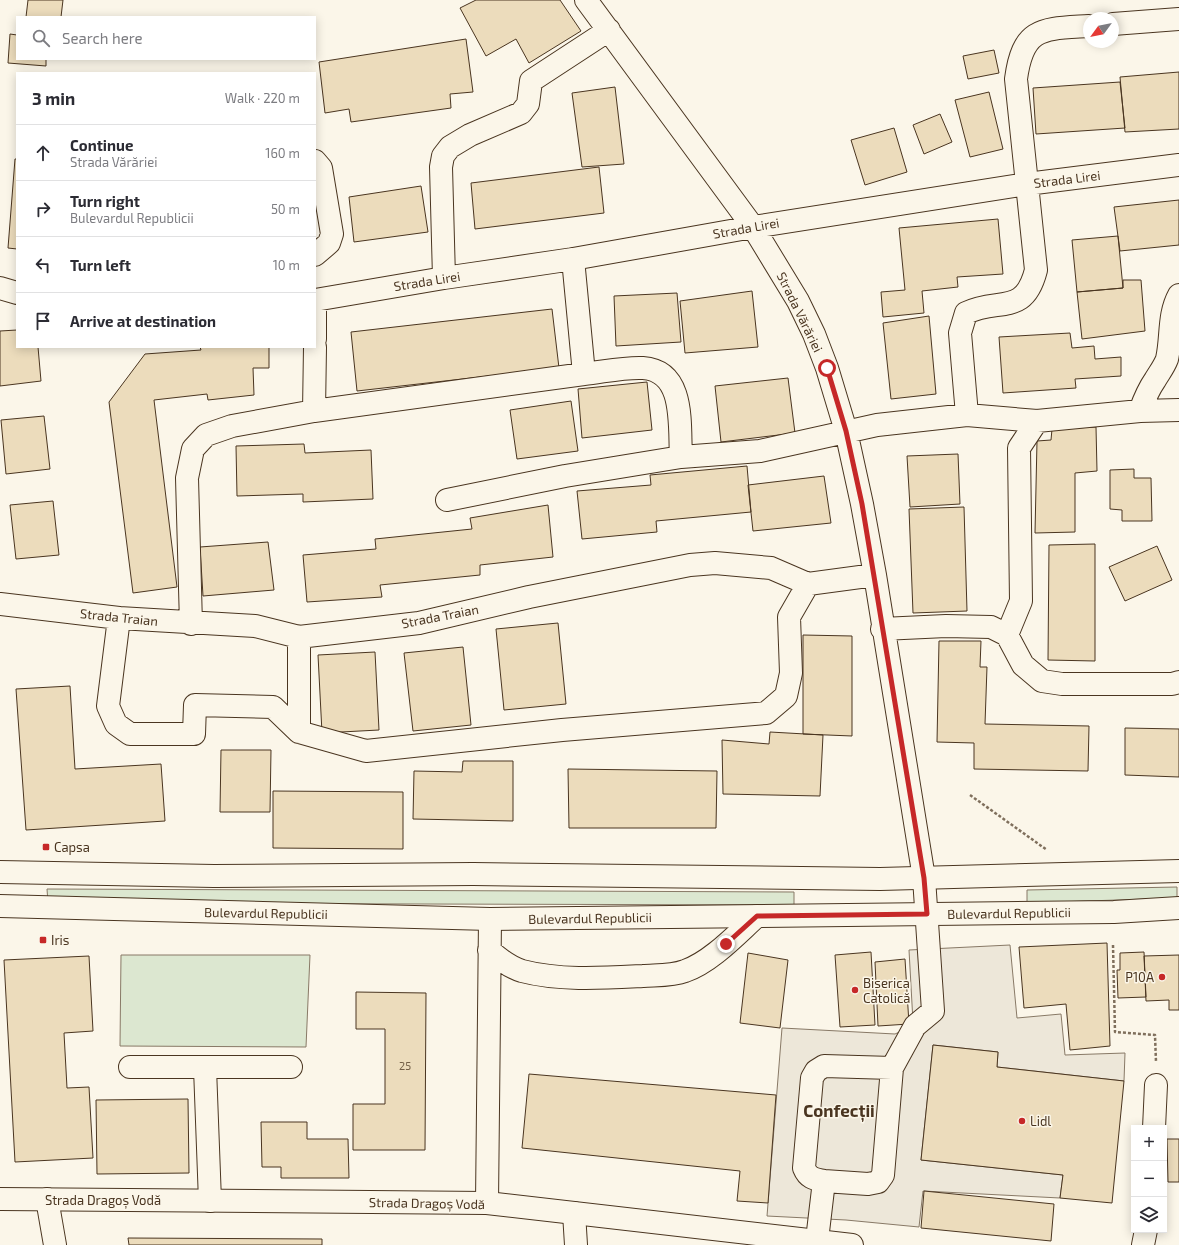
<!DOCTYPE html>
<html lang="en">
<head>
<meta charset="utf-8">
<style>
	:root { --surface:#fff; --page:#f2f2f3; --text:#2b2b33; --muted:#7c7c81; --line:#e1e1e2 }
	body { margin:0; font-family:"Exo 2",sans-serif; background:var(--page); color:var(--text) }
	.controls { position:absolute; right:12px; bottom:12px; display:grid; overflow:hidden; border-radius:0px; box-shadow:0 2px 10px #0003 }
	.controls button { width:36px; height:36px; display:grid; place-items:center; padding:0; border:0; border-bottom:1px solid var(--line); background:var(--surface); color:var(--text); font:20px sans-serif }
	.compass { position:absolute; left:1083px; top:12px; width:36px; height:36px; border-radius:50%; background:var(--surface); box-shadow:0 2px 10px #0003; rotate:237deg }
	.stop { position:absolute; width:12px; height:12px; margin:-9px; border:3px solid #c62828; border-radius:50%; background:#fff }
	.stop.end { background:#c62828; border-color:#fff; box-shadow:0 1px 4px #0008 }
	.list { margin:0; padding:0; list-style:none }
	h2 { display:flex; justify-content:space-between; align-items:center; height:52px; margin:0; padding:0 16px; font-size:17px }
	h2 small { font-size:13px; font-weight:400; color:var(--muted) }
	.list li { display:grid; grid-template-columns:26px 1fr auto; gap:12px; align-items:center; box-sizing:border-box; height:56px; padding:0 16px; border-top:1px solid var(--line) }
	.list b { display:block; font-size:15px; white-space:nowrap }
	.list p { margin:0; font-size:13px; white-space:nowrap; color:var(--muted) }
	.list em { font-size:13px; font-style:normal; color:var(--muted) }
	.icon { flex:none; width:22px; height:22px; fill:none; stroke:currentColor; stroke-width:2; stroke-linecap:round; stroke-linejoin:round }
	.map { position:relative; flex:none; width:1179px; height:1245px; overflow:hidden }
	.search { position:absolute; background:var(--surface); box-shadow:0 2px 10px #0003; left:16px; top:16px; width:300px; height:44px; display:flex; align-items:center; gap:10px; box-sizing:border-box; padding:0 14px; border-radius:0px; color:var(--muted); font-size:15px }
	.panel { position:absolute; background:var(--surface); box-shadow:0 2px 10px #0003; left:16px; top:72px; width:300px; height:276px; border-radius:0px }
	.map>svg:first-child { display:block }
	.green { fill:#dce7d0; stroke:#887966 }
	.parking { fill:#ede7d9; stroke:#887966 }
	.building { fill:#ecdcbc; stroke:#4a3520 }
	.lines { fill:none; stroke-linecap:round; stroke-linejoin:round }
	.minor-casing { stroke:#4a3520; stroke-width:24 }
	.major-casing { stroke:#4a3520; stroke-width:24 }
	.path { stroke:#7f6f5c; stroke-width:2.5; stroke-dasharray:3 2; stroke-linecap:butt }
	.minor { stroke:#fbf6e9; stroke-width:22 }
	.major { stroke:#fbf6e9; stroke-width:22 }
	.route { stroke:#c62828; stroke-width:5 }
	.poi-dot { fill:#c62828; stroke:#fbf6e9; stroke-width:1.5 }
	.labels { text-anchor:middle; stroke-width:3; stroke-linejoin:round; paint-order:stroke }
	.number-label { font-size:11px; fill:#725f47 }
	.street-label { font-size:13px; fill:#4a3520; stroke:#fbf6e9 }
	.poi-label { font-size:13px; fill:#4a3520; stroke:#fbf6e9; text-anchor:start }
	.district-label { font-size:17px; font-weight:bold; fill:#4a3520; stroke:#fbf6e9 }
</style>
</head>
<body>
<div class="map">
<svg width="1179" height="1245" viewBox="0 0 1179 1245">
	<rect width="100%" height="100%" fill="#fbf6e9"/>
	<!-- green -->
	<path class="green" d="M1177 887V898L1027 903V890Z
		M47 889 794 892V905L48 903Z
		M121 955H310L306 1047 120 1046Z"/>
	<!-- parking -->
	<path class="parking" d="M1010 945 1017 1018 1061 1014 1065 1055 1125 1053 1124 1081 997 1067 998 1052 933 1045 921 1160 1063 1175 1060 1198 923 1191 919 1227 846 1220 767 1216 782 1028 895 1034 906 1029 913 1022 909 950Z"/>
	<!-- building -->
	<path class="building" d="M28 0H63L61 17H26Z
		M476 0H560L581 31 529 63 516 39 486 56 460 8Z
		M10 34 17 35V59H46V66L8 63Z
		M466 39 473 92 450 94 451 108 351 122 349 109 325 113 319 62Z
		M994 50 999 73 968 79 963 56Z
		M1179 72V129L1125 132 1120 77Z
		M1120 82 1125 128 1036 134 1033 88Z
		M615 87 624 164 582 167 572 93Z
		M989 92 1003 149 970 157 955 100Z
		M940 114 952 142 924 154 913 125Z
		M894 128 907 172 865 185 851 140Z
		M15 159H17V249L8 248Z
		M599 167 604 213 475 229 471 183Z
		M421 186 428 232 354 242 349 197Z
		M1179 200V245L1120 251 1114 207Z
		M998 219 1003 274 957 277 958 287 922 291 924 313 883 317 881 292 905 290 899 228Z
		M1118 236 1123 288 1077 292 1072 240Z
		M1123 280H1141L1145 331 1082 339 1077 292 1123 288Z
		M752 291 758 347 685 353 680 301Z
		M677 293 681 342 616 346 614 296Z
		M552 309 559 368 357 391 351 332Z
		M929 316 936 394 891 399 883 323Z
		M17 330V347H38L41 381 0 386V331Z
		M1070 333 1072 348 1094 346 1095 359 1121 357V376L1075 379 1076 388 1003 393 999 337Z
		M200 347H269V368H253L254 395 208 400 207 394 154 400 177 587 133 593 109 402 145 354 201 350Z
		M788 378 795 433 721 442 715 386Z
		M647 382 652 430 582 438 578 389Z
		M571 401 578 451 517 459 510 410Z
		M44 416 50 469 6 474 1 420Z
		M1096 427 1097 471 1075 473V532L1035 533 1037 441 1051 440 1052 429Z
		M304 444 305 453 371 450 373 499 303 502V494L237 496 236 446Z
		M958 454 960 504 910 507 907 456Z
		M747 466 751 512 656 521 657 532 582 539 577 491 651 485 650 475Z
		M1134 469V478H1151L1152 521H1122V510L1110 509V470Z
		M824 476 831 523 753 531 748 485Z
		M53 501 59 555 16 559 10 505Z
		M548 505 553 557 480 565V575L380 585 382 597 307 602 303 555 376 549 375 539 472 529 470 518Z
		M964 507 967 611 913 613 909 509Z
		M268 542 274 590 203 596 200 547Z
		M1095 544V661L1048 660 1049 545Z
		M1157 546 1172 580 1125 601 1109 567Z
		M558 623 566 704 504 710 496 629Z
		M803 635 852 636V736L803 734Z
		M939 641H981L980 667H987L985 724 1089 726 1088 771 974 769V743L937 742Z
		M463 647 471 725 413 731 404 653Z
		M375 652 379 730 322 733 318 655Z
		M70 686 75 769 161 764 165 821 26 830 16 689Z
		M1125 728 1179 729V777L1125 775Z
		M770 732 823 735 820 796 723 794 722 740 769 744Z
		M221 750H271L270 812H220Z
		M463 761H513V821L413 819 414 771 462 772Z
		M568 769 717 771 716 828H569Z
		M273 791 403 792V849L273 848Z
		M1107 943 1110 1046 1070 1050 1066 1004 1024 1008 1019 947Z
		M871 952 875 1025 840 1027 835 955Z
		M1144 952 1146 997 1118 998 1117 970H1120V953Z
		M748 953 788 960 780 1028 740 1023Z
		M1179 955V1010H1169V1000L1146 1001 1144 956Z
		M89 956 93 1031 64 1033 67 1088 89 1087 93 1158 15 1162 4 960Z
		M905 959 909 1024 878 1026 875 962Z
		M356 992 426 993 425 1150H353V1104H385V1029H356Z
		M933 1045 998 1052 997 1067 1124 1081 1112 1203 1060 1198 1063 1175 921 1160Z
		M529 1074 776 1095 768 1203 737 1201 740 1171 522 1148Z
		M188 1099 189 1173 97 1174 96 1100Z
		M261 1122H307V1139H348L349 1178H281V1167H262Z
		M1167 1139H1179V1182H1168Z
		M924 1191 1054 1204 1051 1241 921 1228Z
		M128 1238 322 1239V1245H129Z"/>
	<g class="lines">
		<!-- minor casing -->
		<g class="minor-casing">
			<path id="minor" d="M586 0 753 227 798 301 814 334 827 368 846 431 862 504 875 575 924 878 933 1011 915 1026 892 1068 883 1175 878 1182 868 1184 824 1181 817 1240
				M1113 24 1179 19
				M315 161 321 168 332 234 329 243 315 255
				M573 259 584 374C603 372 624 367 643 368 686 371 679 426 681 457L760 451 877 425 967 415 1037 421
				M444 278 441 167 443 156 450 147 470 135 521 113 528 104 531 81 609 30
				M0 288 17 293
				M315 300 444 278 573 259 753 227 1027 184 1179 165
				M315 339V300
				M1179 410 1140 411 1037 421 1019 448 1021 601 1007 635 1023 665 1042 681 1062 684H1172L1179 682
				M314 411 584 374
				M1140 411C1144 400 1148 390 1155 380 1159 373 1164 367 1167 359 1172 337 1168 315 1179 295
				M967 415 960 333 966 313C999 297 1024 317 1036 270L1016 79C1023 26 1043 29 1089 26
				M447 500 565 476 681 457
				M0 604 119 618 255 626 299 637 419 623 529 597 690 565 715 563 771 568 808 584 875 575
				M119 618 108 706 116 724 130 734H194L195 705 273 707 299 732 366 751 562 730 766 713 786 696 791 673 789 617 808 584
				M191 624 187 478 193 449 206 435 232 426 314 411 315 347
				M882 629 946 626 991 627 1007 635
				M299 637V732
				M489 950C499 959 509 967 522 971 560 981 604 978 643 976 656 975 672 976 685 971 711 962 737 934 757 916
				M130 1067H291
				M205 1068 210 1201
				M1154 1128 1156 1085
				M824 1181C814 1179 808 1178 804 1168L812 1078 816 1071 824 1066 892 1068
				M47 1199 55 1245
				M487 1203 490 919
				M574 1213 576 1245
				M1143 1245 1146 1230"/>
		</g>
		<!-- major casing -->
		<g class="major-casing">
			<path id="major" d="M0 872 214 876 473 874 880 879 1179 871
				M0 906 490 919 1114 912 1179 908
				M0 1199 487 1203 852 1245"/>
		</g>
		<!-- path -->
		<path class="path" d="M970 795 1047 850
			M1113 945 1115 1032 1155 1035 1156 1062"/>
		<!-- minor -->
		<use href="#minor" class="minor"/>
		<!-- major -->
		<use href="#major" class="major"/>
	</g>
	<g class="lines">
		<!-- route -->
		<path class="route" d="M726 944 757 916 927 914 924 878 862 504 846 431 827 368"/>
	</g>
	<!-- markers -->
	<g class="poi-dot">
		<rect x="42" y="843" width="8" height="8" rx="2"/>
		<rect x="39" y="936" width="8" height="8" rx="2"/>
		<circle cx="1162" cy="977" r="4"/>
		<circle cx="855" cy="990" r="4"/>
		<circle cx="1022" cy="1121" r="4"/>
	</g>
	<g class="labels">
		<!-- number labels -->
		<g class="number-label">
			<text x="405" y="1070">25</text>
		</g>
		<!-- street labels -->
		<g class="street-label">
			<text transform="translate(1067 179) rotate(-7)" y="5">Strada Lirei</text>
			<text transform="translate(746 228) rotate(-10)" y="5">Strada Lirei</text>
			<text transform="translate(427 281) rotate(-9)" y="5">Strada Lirei</text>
			<text transform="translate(800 312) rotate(64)" y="5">Strada Vărăriei</text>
			<text transform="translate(440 616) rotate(-11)" y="5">Strada Traian</text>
			<text transform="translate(119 617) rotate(6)" y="5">Strada Traian</text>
			<text transform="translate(266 913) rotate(1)" y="5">Bulevardul Republicii</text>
			<text transform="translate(1009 913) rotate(-1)" y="5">Bulevardul Republicii</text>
			<text transform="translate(590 918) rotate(-1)" y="5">Bulevardul Republicii</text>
			<text x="103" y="1205">Strada Dragoș Vodă</text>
			<text transform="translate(427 1203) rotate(1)" y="5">Strada Dragoș Vodă</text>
		</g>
		<!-- poi labels -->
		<g class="poi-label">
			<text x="54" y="852">Capsa</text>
			<text x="51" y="945">Iris</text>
			<text x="1154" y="982" text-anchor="end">P10A</text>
			<text x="863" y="988">Biserica<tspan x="863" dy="15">Catolică</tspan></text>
			<text x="1030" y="1126">Lidl</text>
		</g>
		<!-- district labels -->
		<g class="district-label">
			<text x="839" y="1117">Confecții</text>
		</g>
	</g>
</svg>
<div class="controls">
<button>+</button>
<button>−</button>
<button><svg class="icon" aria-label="layers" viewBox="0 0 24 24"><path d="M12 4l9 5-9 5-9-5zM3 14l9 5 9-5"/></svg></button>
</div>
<svg class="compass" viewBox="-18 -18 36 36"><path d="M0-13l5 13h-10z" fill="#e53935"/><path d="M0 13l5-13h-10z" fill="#7c7c81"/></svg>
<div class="stop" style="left:827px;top:368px"></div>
<div class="stop end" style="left:726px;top:944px"></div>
<div class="search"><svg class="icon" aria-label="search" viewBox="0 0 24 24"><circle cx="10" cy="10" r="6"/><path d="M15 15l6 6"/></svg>Search here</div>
<section class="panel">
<h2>3 min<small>Walk · 220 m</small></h2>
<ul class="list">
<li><svg class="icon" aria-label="ahead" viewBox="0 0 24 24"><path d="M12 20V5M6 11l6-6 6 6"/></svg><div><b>Continue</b><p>Strada Vărăriei</p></div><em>160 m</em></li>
<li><svg class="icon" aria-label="right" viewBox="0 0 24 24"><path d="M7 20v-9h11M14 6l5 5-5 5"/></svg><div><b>Turn right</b><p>Bulevardul Republicii</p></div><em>50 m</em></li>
<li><svg class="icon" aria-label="left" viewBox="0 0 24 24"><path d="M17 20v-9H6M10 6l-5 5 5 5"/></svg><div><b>Turn left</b></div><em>10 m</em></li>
<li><svg class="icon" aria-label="arrive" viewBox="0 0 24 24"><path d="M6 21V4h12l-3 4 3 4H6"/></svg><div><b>Arrive at destination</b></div></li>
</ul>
</section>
</div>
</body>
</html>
